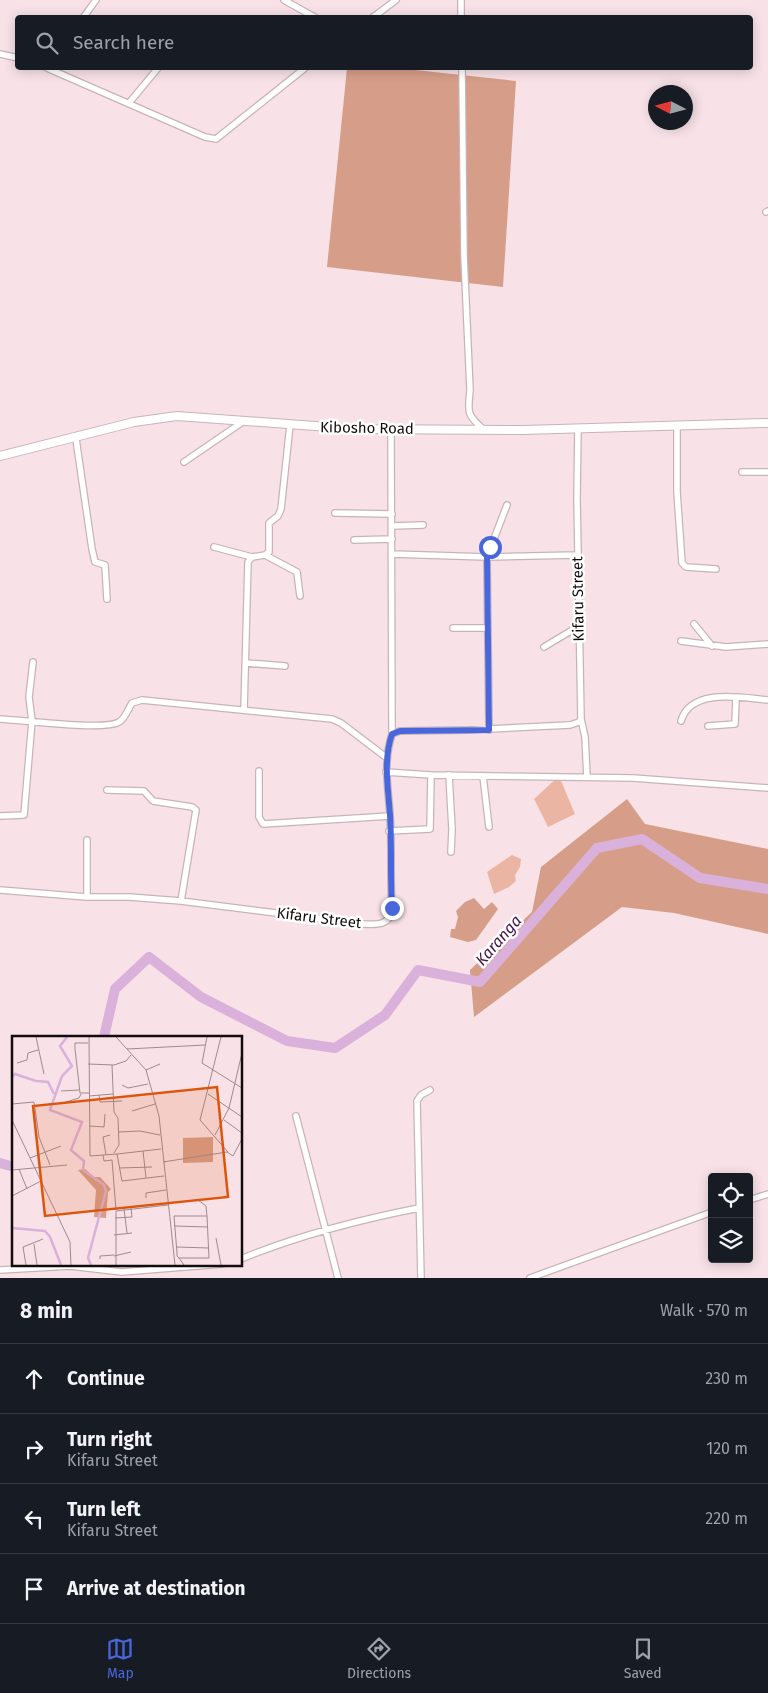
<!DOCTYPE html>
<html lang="en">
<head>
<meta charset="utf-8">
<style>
	:root { --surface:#171b24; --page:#242831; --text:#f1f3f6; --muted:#9ea1a6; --line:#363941; --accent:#4966da }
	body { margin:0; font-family:"Fira Sans",sans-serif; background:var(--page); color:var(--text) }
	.controls { position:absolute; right:15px; bottom:15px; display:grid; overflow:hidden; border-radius:5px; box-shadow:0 2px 12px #0003 }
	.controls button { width:45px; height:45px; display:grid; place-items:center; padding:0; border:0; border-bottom:1px solid var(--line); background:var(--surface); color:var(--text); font:25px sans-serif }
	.compass { position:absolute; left:648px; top:85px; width:45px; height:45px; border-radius:50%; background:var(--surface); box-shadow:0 2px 12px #0003; rotate:276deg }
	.stop { position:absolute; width:15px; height:15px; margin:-11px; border:4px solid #4966da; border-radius:50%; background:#fff }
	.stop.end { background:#4966da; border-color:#fff; box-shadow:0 1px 5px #0008 }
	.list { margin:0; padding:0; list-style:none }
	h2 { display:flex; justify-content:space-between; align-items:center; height:65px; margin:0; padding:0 20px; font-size:21px }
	h2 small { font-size:16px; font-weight:400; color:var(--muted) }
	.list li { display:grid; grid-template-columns:32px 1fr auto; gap:15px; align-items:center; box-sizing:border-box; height:70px; padding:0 20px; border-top:1px solid var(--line) }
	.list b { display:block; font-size:19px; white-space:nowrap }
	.list p { margin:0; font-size:16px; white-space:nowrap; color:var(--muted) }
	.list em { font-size:16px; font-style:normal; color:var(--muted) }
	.icon { flex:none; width:28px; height:28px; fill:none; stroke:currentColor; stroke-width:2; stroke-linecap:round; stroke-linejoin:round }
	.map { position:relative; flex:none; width:768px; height:1278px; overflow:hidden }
	.search { position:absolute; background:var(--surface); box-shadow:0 2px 12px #0003; left:15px; right:15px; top:15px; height:55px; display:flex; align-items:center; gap:12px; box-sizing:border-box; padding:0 18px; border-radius:5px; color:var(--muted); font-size:19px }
	.sheet { height:345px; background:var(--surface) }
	nav { display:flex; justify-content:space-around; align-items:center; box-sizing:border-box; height:70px; border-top:1px solid var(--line); background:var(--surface); font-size:14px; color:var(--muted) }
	nav a { display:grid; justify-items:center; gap:2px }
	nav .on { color:var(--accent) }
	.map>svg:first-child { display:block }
	.green { fill:#eab6a3 }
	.forest { fill:#d69e88 }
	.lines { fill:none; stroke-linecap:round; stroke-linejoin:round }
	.river { stroke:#dab1db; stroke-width:10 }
	.street-casing { stroke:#c8b4b8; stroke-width:8 }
	.secondary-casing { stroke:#c8b4b8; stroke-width:10 }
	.street { stroke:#fff; stroke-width:5.5 }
	.secondary { stroke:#fff; stroke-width:8 }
	.route { stroke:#4966da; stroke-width:6 }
	.labels { text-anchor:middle; stroke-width:5; stroke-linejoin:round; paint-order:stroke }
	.street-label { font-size:15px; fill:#120c0d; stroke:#fff }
	.water-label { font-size:16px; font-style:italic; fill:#441347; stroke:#fff }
	.inset-river { fill:none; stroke:#dab1db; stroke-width:2.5 }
	.inset-road { fill:none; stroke:#9c8c90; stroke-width:1 }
	.view { fill:#dd550c; fill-opacity:0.15; stroke:#dd550c; stroke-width:2.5 }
	.inset-edge { fill:none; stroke:#120c0d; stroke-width:2.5 }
</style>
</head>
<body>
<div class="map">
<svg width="768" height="1278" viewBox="0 0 768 1278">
	<rect width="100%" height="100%" fill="#f8e2e7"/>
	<!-- green -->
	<path class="green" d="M559 776 575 814 548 827 534 799Z
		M512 855 521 859 520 867 515 875 516 881 509 887 494 894 487 872Z"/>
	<!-- forest -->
	<path class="forest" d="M347 68H397L516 81 503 287 327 267Z
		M627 799 645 824 768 849V934L674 913 622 907 474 1017 470 970 532 912 541 867Z
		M474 898 484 909 492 902 498 909 476 940 468 942 450 937 451 929H455L458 917 456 911 465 902Z"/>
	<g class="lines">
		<!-- river -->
		<path class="river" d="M104 1037 115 989 149 957 201 997 287 1041 335 1048 385 1015 418 970 480 982 597 848 642 839 700 878 768 889
			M0 1163 14 1167"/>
		<!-- street casing -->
		<g class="street-casing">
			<path id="street" d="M284 0 316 18
				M461 0V18
				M83 18 96 0
				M372 18 396 0
				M0 54 18 58
				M47 68 205 137 216 139 305 68
				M462 68 464 256 470 390C468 412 466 414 483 429
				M129 103 158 68
				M766 212 768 211
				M677 426V492L682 563 686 567 716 569
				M391 430 392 734
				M76 439 92 549 95 562 105 565 107 599
				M184 462 244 421
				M742 472H768
				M335 513 392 514
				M392 526 423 525
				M354 540 392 539
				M214 547 252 557
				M392 554 487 557 577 555
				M265 555 297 572 300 596
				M694 624 712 646
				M453 628H488
				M681 641 726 647 768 644
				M544 647 579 626
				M246 663 285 666
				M244 710 248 562 252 557 265 555 269 552V523L278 516 281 509 290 425
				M0 719C22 720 104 731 119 722 125 719 128 709 132 703L142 700 332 719 341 723 387 758
				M581 719 585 737 587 777
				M681 721C691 687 742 698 768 700
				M708 726 735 724 736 698
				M489 730 487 557 507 505
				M259 771V817L263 824 390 816
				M386 772 431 775
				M449 775 452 829 451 852
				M483 776 489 827
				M107 790 144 791 153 801 192 807 196 810 181 901
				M0 816 24 815 32 721 29 697 33 662
				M389 831 430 829 431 775 633 778 768 788
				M0 890 87 897H129L181 901 364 924C378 925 391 925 392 908 390 877 392 845 390 815 388 786 383 762 392 734L400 731 468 730 570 725 579 722 581 719 577 498 578 428
				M87 897V840
				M296 1116 338 1278
				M749 1200 768 1194
				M241 1259C299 1235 358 1220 419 1208
				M0 1270 70 1266 122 1272 222 1264
				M421 1278 417 1101 421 1095 430 1090
				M530 1278 712 1212"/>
		</g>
		<!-- secondary casing -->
		<g class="secondary-casing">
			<path id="secondary" d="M0 456 134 422 177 416 356 429 523 430 768 423"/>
		</g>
		<!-- street -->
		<use href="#street" class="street"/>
		<!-- secondary -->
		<use href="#secondary" class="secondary"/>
	</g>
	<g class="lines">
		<!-- route -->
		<path class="route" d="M392 908C390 877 392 845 390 815 388 786 383 761 392 734L400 731 489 730 487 557 490 547"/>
	</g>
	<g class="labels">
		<!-- street labels -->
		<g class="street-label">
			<text transform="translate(367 428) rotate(1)" y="5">Kibosho Road</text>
			<text transform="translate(578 599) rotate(-91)" y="5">Kifaru Street</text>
			<text transform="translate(319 918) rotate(7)" y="5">Kifaru Street</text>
		</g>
		<!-- water labels -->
		<g class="water-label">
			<text transform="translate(498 940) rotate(-49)" y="6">Karanga</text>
		</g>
	</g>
	<!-- overview -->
	<g transform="translate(12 1036)">
		<rect width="230" height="230" fill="#f8e2e7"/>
		<path d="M201 101V126L171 127V102ZM73 133 82 141H88L99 153 96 156 94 182 82 181 84 154 66 134Z" fill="#d69e88"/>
		<path class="inset-river" d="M55 1 48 10 60 30 50 40 38 74 70 86 59 114 72 125 71 134 92 149 94 155 76 222 79 229M0 41 3 38 24 45 36 46 42 58M0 192 33 195 38 201 49 229"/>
		<path class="inset-road" d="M24 1 32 38M77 1 78 120 105 118 110 145 152 140M104 1 134 34 147 80 163 229M195 1 190 27 230 52M209 1 188 84 216 116M76 7H63V13L68 57H77M115 13 193 9M5 27 15 24 16 17 26 14M76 28 102 29 114 25 119 19M100 29 102 76 106 82 107 109 102 117M134 34 148 28M110 49 116 52 136 48M49 55 67 54M196 58 230 81M87 59 88 66 110 65M77 60 101 58M54 66 67 62 69 58M0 68 22 66 27 101 38 129M120 75 143 68M0 84 58 206 59 229M212 84 230 97M78 90 92 91 93 78M107 96 128 95 148 99M203 99 217 72 230 17M131 115 134 142M105 118 149 113M91 119 92 125 100 124 104 174M94 119 91 101 98 99M18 122 49 110M151 126 215 116 221 120 230 103M107 132 140 131M7 133 15 153M0 134 55 129M0 160 29 145M134 162V157L154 154M186 164 194 170 195 180M112 173 115 197M103 182 120 181 119 172M162 190 196 191M102 199 120 197M204 202 209 229M22 208 25 229M164 211 197 212M102 220 119 216M167 222H197L195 180H162L165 217V220L167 222 172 229M88 223V220L102 219M14 229 11 211 31 203M104 229V175L156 169"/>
		<path class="view" d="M205 51 216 161 33 180 21 70Z"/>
		<rect width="230" height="230" class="inset-edge"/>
	</g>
</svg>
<div class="controls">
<button><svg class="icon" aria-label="locate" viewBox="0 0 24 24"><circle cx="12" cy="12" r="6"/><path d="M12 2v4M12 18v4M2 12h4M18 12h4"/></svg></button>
<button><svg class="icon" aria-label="layers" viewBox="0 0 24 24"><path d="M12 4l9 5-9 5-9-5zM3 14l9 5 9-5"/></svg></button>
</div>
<svg class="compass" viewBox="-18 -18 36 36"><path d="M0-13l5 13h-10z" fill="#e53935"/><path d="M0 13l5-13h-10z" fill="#9ea1a6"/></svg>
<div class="stop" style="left:490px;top:547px"></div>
<div class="stop end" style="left:392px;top:908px"></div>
<div class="search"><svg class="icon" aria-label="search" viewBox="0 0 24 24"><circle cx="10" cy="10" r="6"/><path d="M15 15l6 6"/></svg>Search here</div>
</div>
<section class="sheet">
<h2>8 min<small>Walk · 570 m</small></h2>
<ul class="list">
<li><svg class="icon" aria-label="ahead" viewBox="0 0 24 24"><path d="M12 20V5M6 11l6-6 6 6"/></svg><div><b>Continue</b></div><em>230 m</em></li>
<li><svg class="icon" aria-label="right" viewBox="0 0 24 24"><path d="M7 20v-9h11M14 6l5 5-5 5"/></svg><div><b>Turn right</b><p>Kifaru Street</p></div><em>120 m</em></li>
<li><svg class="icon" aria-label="left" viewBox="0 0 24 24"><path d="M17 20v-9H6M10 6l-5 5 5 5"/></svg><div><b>Turn left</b><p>Kifaru Street</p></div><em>220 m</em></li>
<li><svg class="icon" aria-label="arrive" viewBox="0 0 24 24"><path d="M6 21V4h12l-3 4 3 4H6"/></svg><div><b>Arrive at destination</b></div></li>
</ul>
</section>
<nav>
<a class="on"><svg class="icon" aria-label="map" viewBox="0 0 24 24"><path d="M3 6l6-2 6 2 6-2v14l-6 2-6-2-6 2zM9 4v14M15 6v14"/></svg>Map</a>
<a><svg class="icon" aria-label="directions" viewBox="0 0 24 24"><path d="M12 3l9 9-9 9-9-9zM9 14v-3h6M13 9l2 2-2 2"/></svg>Directions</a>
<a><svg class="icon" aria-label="saved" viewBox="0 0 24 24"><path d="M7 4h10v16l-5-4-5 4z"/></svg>Saved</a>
</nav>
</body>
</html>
